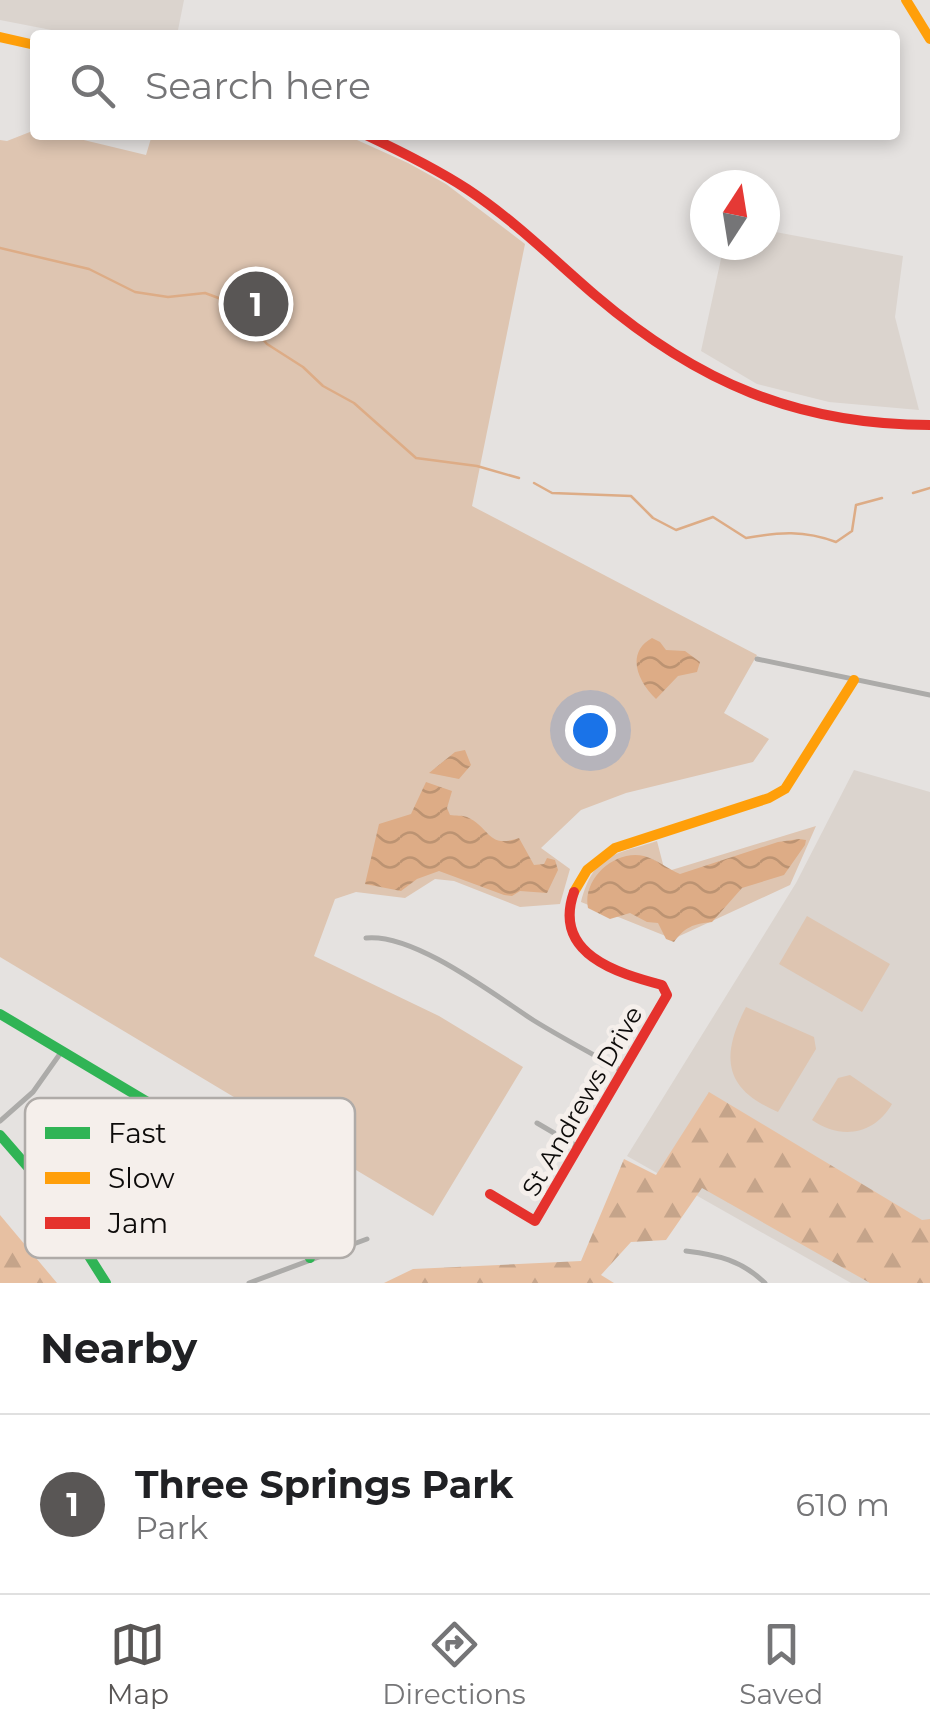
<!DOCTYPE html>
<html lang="en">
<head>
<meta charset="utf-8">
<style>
	:root { --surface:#fff; --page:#f6f6f6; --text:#202124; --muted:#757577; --line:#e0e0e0; --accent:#595655 }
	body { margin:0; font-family:Montserrat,sans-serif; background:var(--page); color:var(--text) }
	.compass { position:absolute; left:690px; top:170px; width:90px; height:90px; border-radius:50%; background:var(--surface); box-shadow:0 5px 15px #0003; rotate:12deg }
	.you { position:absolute; left:590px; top:730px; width:35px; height:35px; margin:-25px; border:8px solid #fff; border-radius:50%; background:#1a73e8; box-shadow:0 0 0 15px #1a73e833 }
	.badge { display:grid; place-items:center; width:65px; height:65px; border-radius:50%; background:var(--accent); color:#fff; font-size:32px; font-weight:700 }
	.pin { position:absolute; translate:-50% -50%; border:5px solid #fff; box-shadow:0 2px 10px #0006 }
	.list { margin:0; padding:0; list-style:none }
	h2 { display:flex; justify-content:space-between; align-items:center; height:130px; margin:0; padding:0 40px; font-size:42px }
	h2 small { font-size:32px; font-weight:400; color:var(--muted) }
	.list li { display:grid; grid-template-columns:65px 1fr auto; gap:30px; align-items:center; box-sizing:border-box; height:180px; padding:0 40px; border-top:2px solid var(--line) }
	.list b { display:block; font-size:38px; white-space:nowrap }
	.list p { margin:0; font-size:32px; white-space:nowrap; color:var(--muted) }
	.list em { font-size:32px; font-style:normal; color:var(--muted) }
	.icon { flex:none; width:55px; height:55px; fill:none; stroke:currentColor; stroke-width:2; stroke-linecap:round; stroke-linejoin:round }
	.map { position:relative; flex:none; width:930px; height:1283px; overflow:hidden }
	.search { position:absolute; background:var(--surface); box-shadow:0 5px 15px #0003; left:30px; right:30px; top:30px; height:110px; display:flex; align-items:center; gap:25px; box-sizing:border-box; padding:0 35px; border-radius:10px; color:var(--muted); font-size:38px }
	.sheet { height:310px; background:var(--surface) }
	nav { display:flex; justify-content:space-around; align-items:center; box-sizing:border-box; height:140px; border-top:2px solid var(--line); background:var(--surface); font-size:28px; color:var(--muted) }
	nav a { display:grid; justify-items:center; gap:5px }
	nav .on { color:var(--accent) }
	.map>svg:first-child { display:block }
	.built { fill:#dbd4ce }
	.green { fill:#dec5b1 }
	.forest { fill:url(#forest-firs) }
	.water { fill:url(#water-waves) }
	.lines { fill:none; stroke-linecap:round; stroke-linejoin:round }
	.stream { stroke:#ddac86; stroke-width:2.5 }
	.street { stroke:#acaba9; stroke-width:5 }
	.fast { stroke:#30b455; stroke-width:10 }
	.slow { stroke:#ff9f0a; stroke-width:10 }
	.jam { stroke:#e5322d; stroke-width:10 }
	.labels { text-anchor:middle; stroke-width:10; stroke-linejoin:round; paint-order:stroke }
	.street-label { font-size:25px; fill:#0d0b0a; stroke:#f5efeb }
	.key { fill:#f5efeb; stroke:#afaba8; stroke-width:2.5 }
	.key-label { font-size:28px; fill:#0d0b0a }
</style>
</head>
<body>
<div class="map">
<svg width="930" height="1283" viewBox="0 0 930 1283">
	<defs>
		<pattern id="forest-firs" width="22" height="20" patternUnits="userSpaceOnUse" patternTransform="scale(2.5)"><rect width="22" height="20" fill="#e7c0a2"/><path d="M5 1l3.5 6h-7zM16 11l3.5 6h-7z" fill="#c5a48a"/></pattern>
		<pattern id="water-waves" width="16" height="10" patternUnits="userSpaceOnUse" patternTransform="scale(2.5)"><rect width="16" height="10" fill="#ddac86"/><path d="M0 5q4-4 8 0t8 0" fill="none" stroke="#bc9372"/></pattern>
	</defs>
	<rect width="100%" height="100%" fill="#e5e2e0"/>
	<!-- built -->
	<path class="built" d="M0 0H184L177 35H77L0 20Z
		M765 230 903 256 895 317 919 410 829 402 757 384 701 351 724 245H765Z
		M854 770 930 792V1283H851L627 1156 796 883Z"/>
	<!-- green -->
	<path class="green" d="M35 130V135H63L146 155 152 135H346L408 163 446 184 525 244 472 506 757 655 724 713 769 739 753 762 626 793 581 810 541 848 570 869 560 904 520 907 454 881 435 879 405 898 356 892 335 899 314 956 439 1016 523 1067 433 1216 0 957V140L7 141Z
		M816 826 790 885 673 939 581 902C594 853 614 855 657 841L665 872Z
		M807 916 890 964 862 1012 779 964Z
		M746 1007 814 1037 816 1049 778 1112C724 1089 720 1057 746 1007Z
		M850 1075 892 1104C874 1135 841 1140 812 1120L838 1078Z"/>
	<!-- forest -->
	<path class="forest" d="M709 1092 922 1220 930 1219V1283H870L702 1188 666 1240 631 1242 601 1275 614 1283H384L413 1269 581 1261 624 1159 656 1175Z
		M0 1215 57 1283H0Z"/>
	<!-- water -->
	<path class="water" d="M652 638 660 642 666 650 685 651 700 662 697 672 678 676 656 699C638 682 625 653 652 638Z
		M465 750 471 765 459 779 429 773 455 752Z
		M426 782 452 791 447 808 450 815C456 816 462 815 467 817 491 828 487 849 519 838L534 865 544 864 547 858 555 860 558 870 547 893 520 891 512 896 504 895 439 871 417 879 401 891 365 884 379 824 411 814Z
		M799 839 806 840 805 845 784 875 742 888 712 922C693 924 685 927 674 942L666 939 658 923 647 922 630 913 610 919 588 908C582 879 615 849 644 856 656 859 668 869 680 874L778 842Z"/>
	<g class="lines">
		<!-- stream -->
		<path class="stream" d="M0 248 89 269 135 292 168 297 205 293 243 307 254 329 267 344 303 367 323 386 354 403 416 458 477 466 519 478
			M534 483 552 493 631 496 653 518 676 530 713 517 746 538C779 532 804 530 836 542L852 531 856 505 882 498
			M913 493 930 488"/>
		<!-- street -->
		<path class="street" d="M757 659 930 695
			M366 938C414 933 493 994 533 1020 562 1038 593 1054 622 1071
			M0 1121 33 1092 62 1051
			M537 1123 578 1147
			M188 1190 220 1146
			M686 1251C718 1255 741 1260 765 1283
			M249 1283 367 1239"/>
		<!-- fast -->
		<path class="fast" d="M0 1014 270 1175 288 1194 310 1258
			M0 1135 46 1188 106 1283"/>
		<!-- slow -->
		<path class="slow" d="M906 0 930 39
			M0 37 35 45
			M574 892 587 870 615 848 769 798 785 789 854 680"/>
		<!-- jam -->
		<path class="jam" d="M366 135C400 151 435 168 467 189 514 220 554 260 596 296 697 382 797 425 930 425
			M490 1194 535 1221 667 995 662 985C617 973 552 954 574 892"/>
	</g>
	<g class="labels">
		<!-- street labels -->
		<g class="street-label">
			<text transform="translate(582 1101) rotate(-60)" y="9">St Andrews Drive</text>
		</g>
	</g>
	<!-- legend -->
	<rect x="25" y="1098" width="330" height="160" rx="15" class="key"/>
	<rect x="45" y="1127" width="45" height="12" fill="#30b455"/>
	<rect x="45" y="1172" width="45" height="12" fill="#ff9f0a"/>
	<rect x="45" y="1217" width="45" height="12" fill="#e5322d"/>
	<g class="key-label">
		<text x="108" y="1143">Fast</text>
		<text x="108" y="1188">Slow</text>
		<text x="108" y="1233">Jam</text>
	</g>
</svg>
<svg class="compass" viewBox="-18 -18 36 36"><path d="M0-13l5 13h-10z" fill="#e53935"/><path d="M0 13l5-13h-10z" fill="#757577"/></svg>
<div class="you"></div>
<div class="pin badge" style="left:256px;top:304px">1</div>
<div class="search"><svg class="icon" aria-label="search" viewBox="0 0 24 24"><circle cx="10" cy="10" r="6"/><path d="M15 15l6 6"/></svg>Search here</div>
</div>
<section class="sheet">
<h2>Nearby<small></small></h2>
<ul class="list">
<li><span class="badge">1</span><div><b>Three Springs Park</b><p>Park</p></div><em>610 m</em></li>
</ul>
</section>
<nav>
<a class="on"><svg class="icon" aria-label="map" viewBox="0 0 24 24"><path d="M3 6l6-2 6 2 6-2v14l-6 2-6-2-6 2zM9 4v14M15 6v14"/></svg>Map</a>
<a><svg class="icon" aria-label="directions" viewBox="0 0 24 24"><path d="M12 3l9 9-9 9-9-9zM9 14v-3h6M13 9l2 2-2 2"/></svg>Directions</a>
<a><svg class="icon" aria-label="saved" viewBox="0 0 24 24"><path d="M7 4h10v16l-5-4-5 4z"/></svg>Saved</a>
</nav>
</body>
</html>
